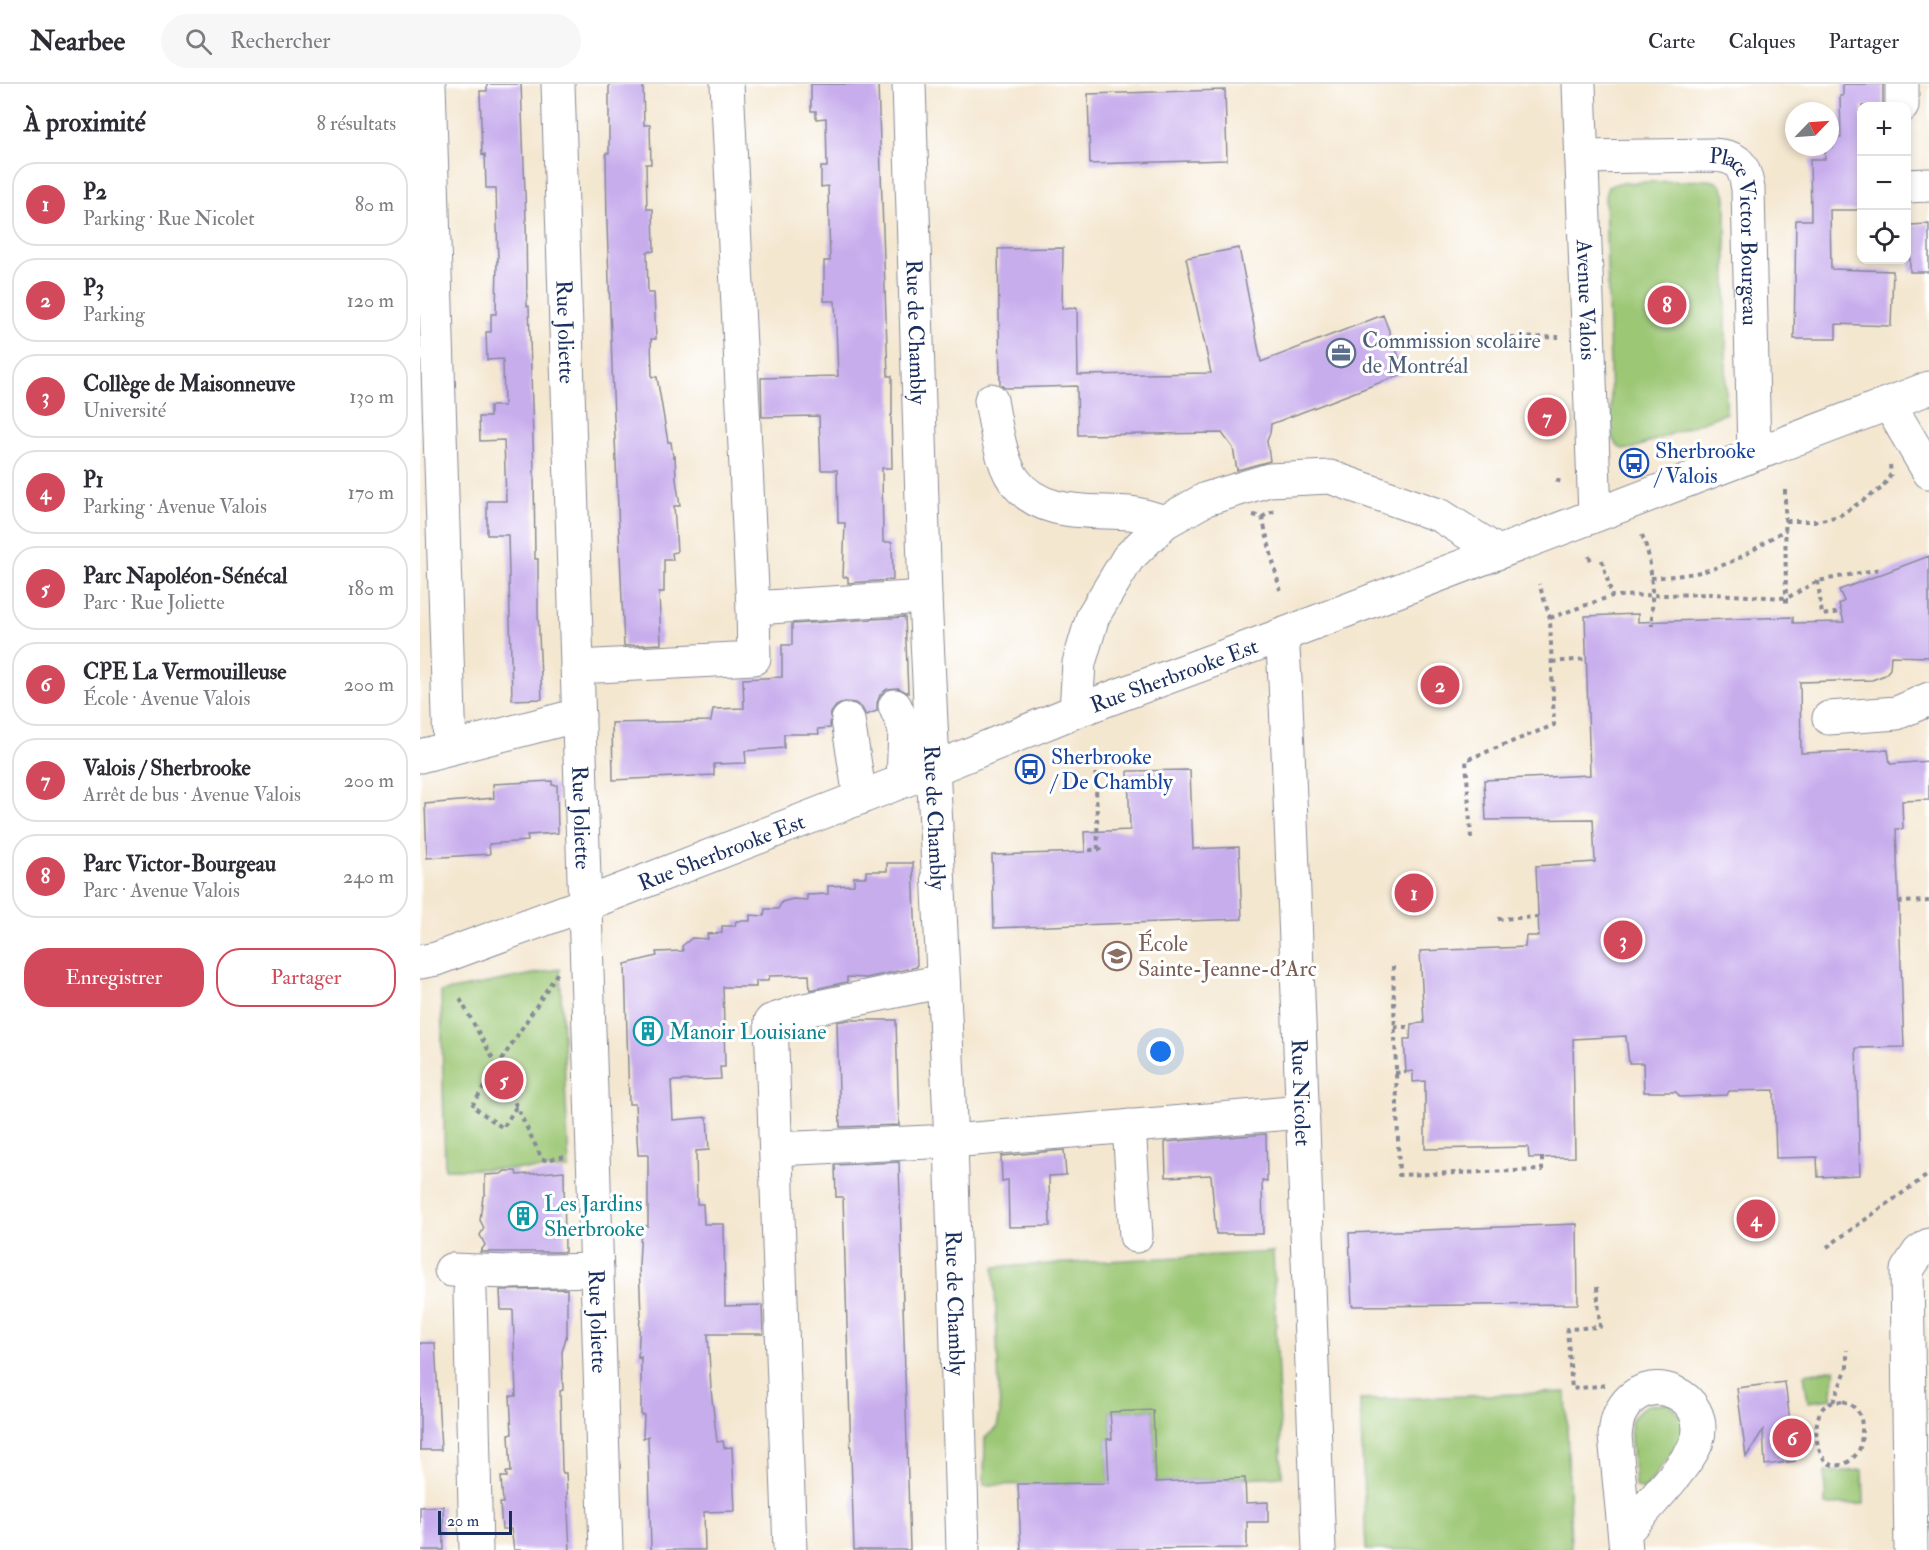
<!DOCTYPE html>
<html lang="fr">
<head>
<meta charset="utf-8">
<style>
	:root { --surface:#fff; --page:#f7f7f7; --text:#2b2b33; --muted:#7c7c81; --line:#e1e1e2; --accent:#d1495b }
	body { margin:0; font-family:"IM FELL Double Pica",serif; background:var(--page); color:var(--text) }
	.controls { position:absolute; right:18px; top:18px; display:grid; overflow:hidden; border-radius:12px; box-shadow:0 3px 9px #0003 }
	.controls button { width:54px; height:54px; display:grid; place-items:center; padding:0; border:0; border-bottom:2px solid var(--line); background:var(--surface); color:var(--text); font:30px sans-serif }
	.compass { position:absolute; left:1365px; top:18px; width:54px; height:54px; border-radius:50%; background:var(--surface); box-shadow:0 3px 9px #0003; rotate:65deg }
	.scale { position:absolute; left:18px; bottom:15px; width:74px; box-sizing:border-box; padding-left:6px; border:3px solid #1b2f5e; border-top:0; font-size:16px; line-height:21px; white-space:nowrap; color:#1b2f5e; -webkit-text-stroke:4px #fff; paint-order:stroke }
	.you { position:absolute; left:741px; top:968px; width:21px; height:21px; margin:-15px; border:4px solid #fff; border-radius:50%; background:#1a73e8; box-shadow:0 0 0 9px #1a73e833 }
	.badge { display:grid; place-items:center; width:39px; height:39px; border-radius:50%; background:var(--accent); color:#fff; font-size:20px; font-weight:700 }
	.pin { position:absolute; translate:-50% -50%; border:3px solid #fff; box-shadow:0 2px 6px #0006 }
	.list { margin:0; padding:0; list-style:none }
	h2 { display:flex; justify-content:space-between; align-items:center; height:78px; margin:0; padding:0 24px; font-size:26px }
	h2 small { font-size:20px; font-weight:400; color:var(--muted) }
	.list li { display:grid; grid-template-columns:39px 1fr auto; gap:18px; align-items:center; box-sizing:border-box; height:84px; margin:0 12px 12px; padding:0 12px; border:2px solid var(--line); border-radius:24px }
	.list b { display:block; font-size:22px; white-space:nowrap }
	.list p { margin:0; font-size:20px; white-space:nowrap; color:var(--muted) }
	.list em { font-size:20px; font-style:normal; color:var(--muted) }
	.actions { display:flex; gap:12px; padding:18px 24px }
	.actions a { flex:1; padding:14px 0; border:2px solid var(--accent); border-radius:24px; text-align:center; font-size:21px; color:var(--accent) }
	.actions .main { background:var(--accent); color:#fff }
	.icon { flex:none; width:33px; height:33px; fill:none; stroke:currentColor; stroke-width:2; stroke-linecap:round; stroke-linejoin:round }
	.map { position:relative; flex:none; width:1509px; height:1466px; overflow:hidden }
	header { display:flex; align-items:center; gap:36px; box-sizing:border-box; height:84px; padding:0 30px; background:var(--surface); border-bottom:2px solid var(--line) }
	header strong { font-size:28px }
	nav { display:flex; gap:33px; margin-inline-start:auto; font-size:21px }
	.search { width:420px; height:54px; background:var(--page); display:flex; align-items:center; gap:15px; box-sizing:border-box; padding:0 21px; border-radius:33px; color:var(--muted); font-size:22px }
	main { display:flex }
	aside { flex:1; background:var(--surface) }
	.map>svg:first-child { display:block }
	.green { fill:#9cc774; stroke:#5c7b69; stroke-width:1.5 }
	.building { fill:#c8aded }
	.lines { fill:none; stroke-linecap:round; stroke-linejoin:round }
	.minor-casing { stroke:#888b97; stroke-width:35 }
	.major-casing { stroke:#888b97; stroke-width:35 }
	.path { stroke:#888b97; stroke-width:4; stroke-dasharray:4.5 4.5; stroke-linecap:butt }
	.minor { stroke:#fff; stroke-width:33 }
	.major { stroke:#fff; stroke-width:33 }
	.labels { text-anchor:middle; stroke-width:6; stroke-linejoin:round; paint-order:stroke }
	.street-label { font-size:22px; fill:#1b2f5e; stroke:#fff }
	.service-label { font-size:22px; fill:#4e5e75; stroke:#fff; text-anchor:start }
	.transit-label { font-size:22px; fill:#164399; stroke:#fff; text-anchor:start }
	.education-label { font-size:22px; fill:#785e54; stroke:#fff; text-anchor:start }
	.culture-label { font-size:22px; fill:#0d838f; stroke:#fff; text-anchor:start }
</style>
</head>
<body>
<header>
<strong>Nearbee</strong>
<div class="search"><svg class="icon" aria-label="search" viewBox="0 0 24 24"><circle cx="10" cy="10" r="6"/><path d="M15 15l6 6"/></svg>Rechercher</div>
<nav><a>Carte</a><a>Calques</a><a>Partager</a></nav>
</header>
<main>
<aside>
<h2>À proximité<small>8 résultats</small></h2>
<ul class="list">
<li><span class="badge">1</span><div><b>P2</b><p>Parking · Rue Nicolet</p></div><em>80 m</em></li>
<li><span class="badge">2</span><div><b>P3</b><p>Parking</p></div><em>120 m</em></li>
<li><span class="badge">3</span><div><b>Collège de Maisonneuve</b><p>Université</p></div><em>130 m</em></li>
<li><span class="badge">4</span><div><b>P1</b><p>Parking · Avenue Valois</p></div><em>170 m</em></li>
<li><span class="badge">5</span><div><b>Parc Napoléon-Sénécal</b><p>Parc · Rue Joliette</p></div><em>180 m</em></li>
<li><span class="badge">6</span><div><b>CPE La Vermouilleuse</b><p>École · Avenue Valois</p></div><em>200 m</em></li>
<li><span class="badge">7</span><div><b>Valois / Sherbrooke</b><p>Arrêt de bus · Avenue Valois</p></div><em>200 m</em></li>
<li><span class="badge">8</span><div><b>Parc Victor-Bourgeau</b><p>Parc · Avenue Valois</p></div><em>240 m</em></li>
</ul>
<div class="actions"><a class="main">Enregistrer</a><a>Partager</a></div>
</aside>
<div class="map">
<svg width="1509" height="1466" viewBox="0 0 1509 1466">
	<rect width="100%" height="100%" fill="#fff"/>
	<filter id="ink" filterUnits="userSpaceOnUse"><feTurbulence type="fractalNoise" baseFrequency=".0167" numOctaves="2"/><feDisplacementMap in="SourceGraphic" scale="12" xChannelSelector="R" yChannelSelector="G"/><feConvolveMatrix kernelMatrix="1 2 1 2 8 2 1 2 1" color-interpolation-filters="sRGB"/></filter>
	<filter id="wash" filterUnits="userSpaceOnUse"><feTurbulence type="fractalNoise" baseFrequency=".008" numOctaves="4" result="noise"/><feDisplacementMap in="SourceGraphic" scale="24" xChannelSelector="R" yChannelSelector="G"/><feGaussianBlur stdDeviation="1.35" result="paint"/><feColorMatrix in="noise" values="0 0 0 0 0 0 0 0 0 0 0 0 0 0 0 0 0 1.4 0 .05"/><feComposite in="paint" operator="in"/></filter>
	<g filter="url(#wash)">
		<rect width="100%" height="100%" fill="#f4e7d0"/>
		<!-- green -->
		<path class="green" d="M1288 96C1299 97 1304 102 1306 113V329L1212 365C1200 367 1197 363 1192 353L1185 112 1188 103 1198 99Z
			M140 885 149 1085H25L21 908Z
			M853 1168 862 1392 736 1398 733 1326 690 1328 692 1355H687L689 1399 564 1401 565 1354 577 1343 580 1330 574 1183Z
			M1415 1285 1411 1315 1388 1318 1384 1290Z
			M1146 1308 1151 1466H946L940 1316Z
			M1249 1319 1263 1335V1354L1224 1406 1215 1402 1210 1344 1212 1335 1226 1321Z
			M1443 1386 1444 1420 1405 1421V1388Z"/>
		<g id="blocks">
			<!-- building -->
			<path class="building" d="M67 0H101L106 136 107 222H109L114 388 115 475H118V529L122 615 92 616 88 451H67V417H86L84 356 60 357 59 333H70V322H84L83 275 67 276 66 248H71V230H76L77 177H78L76 104H66L65 70 62 71 60 7H67Z
				M189 0H223L224 41H230L231 80H226L227 125H233L234 167 227 168 228 209H234L236 255H231L232 293H237L248 358H251L253 373 255 372 256 395 260 422H254L257 468 252 469 253 476H244V508H239L241 560 204 562 193 309 187 140 186 69H189Z
				M391 0H458L468 292H472V331H471L472 384H462L463 458H472L473 496 428 499V493H423L425 439H418L417 386H401L399 332 342 333 341 294 418 292 415 217H404V177H410L408 102 401 103V83H407L406 34 396 35V27H391Z
				M1423 0H1463V22H1442V126H1410L1411 185 1473 187 1471 242 1416 240V255H1374L1376 136H1391L1390 75H1405V63H1413V54H1421L1420 12H1423Z
				M805 6 807 76 670 80 668 10Z
				M1509 140V188H1490V141Z
				M643 164 642 225 657 224 658 291 791 289 766 174 819 164 841 278 963 231 985 289 851 340 850 349 847 357 850 377 817 386 813 364 802 349 658 351 657 302 585 304 580 300 578 165Z
				M1509 472V573L1471 572 1470 585 1465 591 1452 596 1380 598 1381 669 1468 666 1470 680 1509 677V716L1482 717 1483 745H1476L1484 963 1436 964 1440 1091 1398 1093 1397 1073 1356 1074 1354 1006 1309 1007 1307 1011 1260 1013 1256 1008H1224L1223 979H1209L1206 952 1153 955 1155 1073 1109 1074 1108 1063 1005 1065V997L993 998V987L986 988 984 955H990L991 940 1004 939 1000 867 1105 863 1106 852H1119L1116 782 1175 778 1173 735 1066 736 1064 696 1170 691 1165 532 1218 530V538L1373 533V539L1424 538 1419 520 1424 517 1419 506Z
				M485 533 488 609 478 604 467 605 460 611 457 619V627L446 631 442 624 435 619 425 618 416 622 411 629 410 644 398 645 399 650H364V664L325 667 326 679 294 680V691L193 696 192 639 291 637 293 625 324 624 323 595 362 593V561H372V540Z
				M770 686 773 765 819 763 822 835 574 844 572 771 665 768 664 748 710 746 708 687Z
				M132 697V701H137L138 749 107 751 108 757 69 760 70 770 7 774 5 720 74 714 73 700Z
				M467 779H493L497 883 446 894 427 893V898L390 906 389 891 349 892 348 897H336V903H303L305 983H300L301 995 251 997 253 1036 287 1033 289 1066 276 1067 277 1120H283L284 1140H304L305 1222 342 1221 343 1250H288L291 1306 297 1358 303 1357 304 1364 312 1363 315 1427 284 1428 285 1466H231L228 1352 223 1354 224 1331H221V1273L218 1274 220 1232H221L219 1181 221 1142H228V1071H218L215 1020H209L205 880 237 872 236 868 263 867 262 862 272 854 288 855 287 850 302 849V842H315L316 837H330V831L344 832 345 825H358L362 818 373 815 387 816V811L408 810V802L434 801V793H446V787H467Z
				M428 936H476L479 1041 420 1043 417 938Z
				M846 1050 847 1097 842 1096 843 1150H796L791 1091 746 1093 745 1058Z
				M644 1066 646 1091 629 1092 630 1142 589 1143 588 1096 582 1097 581 1072Z
				M479 1078 490 1466H434L423 1113H416L415 1081Z
				M85 1087H96L97 1091 144 1087 145 1168H60L65 1161 60 1151 64 1144 60 1136 63 1112 65 1110V1091L81 1090Z
				M1157 1140 1158 1220 932 1222 929 1149Z
				M147 1205V1250L142 1268 143 1306 140 1307 142 1386 143 1389H146L150 1466H94L91 1445H82L80 1419H83L81 1393H87L86 1388H91L89 1350H92L90 1312H96L93 1226H81L80 1206Z
				M0 1259H15L21 1366H0Z
				M1365 1298 1375 1377 1345 1381 1343 1346 1326 1373 1317 1304Z
				M733 1326 736 1398 825 1394 826 1419 848 1418V1438H827V1464L601 1466 598 1400 689 1399 687 1355H692L690 1328Z
				M23 1422 24 1466H0V1423Z"/>
		</g>
	</g>
	<g filter="url(#ink)">
		<use href="#blocks" fill-opacity="0" stroke="#888b97" stroke-width="1.5"/>
		<g class="lines">
			<!-- minor casing -->
			<g class="minor-casing">
				<g id="minor">
					<path d="M9 0 30 664"/>
					<path id="s1" d="M138 0 186 1466"/>
					<path d="M307 0 333 524"/>
					<path id="s2" d="M489 0 505 513 531 1057 543 1466"/>
					<path id="s3" d="M1159 0 1175 431"/>
					<path d="M1482 22V0"/>
					<path id="s4" d="M1162 73 1292 71C1318 72 1324 80 1328 105L1334 370"/>
					<path d="M1486 102 1509 101"/>
					<path d="M571 316C575 339 581 378 594 396 620 433 670 426 709 429 721 430 734 435 745 438"/>
					<path d="M1469 320 1509 388"/>
					<path id="s5" d="M862 551 865 596 875 832 899 1466"/>
					<path d="M157 583 334 574 333 524 505 513"/>
					<path d="M475 622 485 645 483 697"/>
					<path d="M656 627 659 579 673 532 708 474 745 438 786 415 849 396 910 393 1021 432 1078 468"/>
					<path d="M1409 634 1477 629 1509 615"/>
					<path d="M428 636 440 714"/>
					<path d="M0 672 159 631"/>
					<path d="M709 1042 716 1152"/>
					<path d="M356 1065 531 1057 883 1028"/>
					<path d="M31 1186 89 1188 177 1186"/>
					<path d="M50 1208 56 1466"/>
					<path d="M1206 1447C1223 1427 1270 1379 1277 1357 1291 1311 1226 1283 1202 1326 1197 1333 1196 1344 1195 1352L1206 1466"/>
					<path d="M370 1466 351 937 380 927 523 897"/>
					<path d="M1491 1466 1487 1186 1499 1168 1509 1161"/>
				</g>
			</g>
			<!-- major casing -->
			<g class="major-casing">
				<g id="major">
					<path id="s6" d="M0 878 16 875 166 820 496 692 656 627 862 551 1509 304"/>
				</g>
			</g>
			<!-- path -->
			<path class="path" d="M974 260 992 256 1139 253
				M1136 396 1144 399
				M1365 406 1366 520
				M833 431 842 433 854 427
				M842 433 860 506
				M1366 437H1397L1419 432 1462 404 1471 390 1470 381
				M1222 451C1234 479 1232 512 1232 542
				M1169 472 1172 480
				M1182 476 1192 512
				M1231 494C1268 491 1293 489 1326 470 1340 463 1352 452 1366 446
				M1398 497 1402 531 1421 528
				M1130 534 1192 512 1292 510 1367 514 1398 497 1460 485
				M1132 578 1166 575
				M675 671 678 765
				M1051 754 1046 676 1134 641 1130 534 1119 500
				M671 768V766L684 765V768
				M1478 818 1509 817
				M1078 835 1118 833
				M973 882 979 1091 1122 1086V1074
				M40 915 77 982 122 1075 126 1076 145 1072
				M974 943H990
				M975 989 986 988
				M96 1023 83 1044 52 1022 138 888
				M1407 1163 1509 1090
				M1177 1203 1180 1243 1147 1245 1152 1305 1186 1301
				M1423 1317C1444 1325 1443 1340 1441 1360 1440 1367 1434 1374 1428 1378 1396 1397 1388 1335 1405 1322 1410 1318 1417 1318 1423 1317Z
				M1413 1318 1427 1284V1266"/>
			<!-- minor -->
			<use href="#minor" class="minor"/>
			<!-- major -->
			<use href="#major" class="major"/>
		</g>
	</g>
	<!-- icons -->
	<defs>
		<g id="office-ring" transform="scale(1.5)"><circle r="9.5" fill="#fff" stroke="#5c6f8a" stroke-width="1.5"/><path d="M-6-3h4V-5.5h4V-3h4V5H-6ZM-1-4.5V-3h2v-1.5ZM-6 0V1H6V0Z" fill="#5c6f8a"/></g>
		<g id="bus-ring" transform="scale(1.5)"><circle r="9.5" fill="#fff" stroke="#1a4fb4" stroke-width="1.5"/><path d="M-5-6H5V4H4V6H2V4H-2V6H-4V4H-5ZM-3.5-4V0h7V-4ZM-3.5 1.2v1.5H-2V1.2ZM2 1.2v1.5H3.5V1.2Z" fill="#1a4fb4"/></g>
		<g id="school-ring" transform="scale(1.5)"><circle r="9.5" fill="#fff" stroke="#8d6e63" stroke-width="1.5"/><path d="M0-5L7-2L0 1L-7-2ZM-4 1L0 2.5L4 1V4Q0 6-4 4Z" fill="#8d6e63"/></g>
		<g id="building-ring" transform="scale(1.5)"><circle r="9.5" fill="#fff" stroke="#0f9aa8" stroke-width="1.5"/><path d="M-4-6H4V6H1V3H-1V6H-4ZM-2.5-4.3h1.7v1.8h-1.7ZM.8-4.3h1.7v1.8H.8ZM-2.5-1h1.7V.8h-1.7ZM.8-1h1.7V.8H.8Z" fill="#0f9aa8"/></g>
	</defs>
	<g fill-rule="evenodd">
		<use href="#office-ring" x="921" y="269"/>
		<use href="#bus-ring" x="1214" y="379"/>
		<use href="#bus-ring" x="610" y="685"/>
		<use href="#school-ring" x="697" y="872"/>
		<use href="#building-ring" x="228" y="947"/>
		<use href="#building-ring" x="103" y="1132"/>
	</g>
	<g class="labels">
		<!-- street labels -->
		<g class="street-label">
			<text dy="8" stroke="none"><textPath href="#s4" startOffset="225">Place Victor Bourgeau</textPath></text>
			<text dy="8" stroke="none"><textPath href="#s3" startOffset="216">Avenue Valois</textPath></text>
			<text dy="8" stroke="none"><textPath href="#s1" startOffset="248">Rue Joliette</textPath></text>
			<text dy="8" stroke="none"><textPath href="#s2" startOffset="248">Rue de Chambly</textPath></text>
			<text dy="8" stroke="none"><textPath href="#s6" startOffset="807">Rue Sherbrooke Est</textPath></text>
			<text dy="8" stroke="none"><textPath href="#s1" startOffset="734">Rue Joliette</textPath></text>
			<text dy="8" stroke="none"><textPath href="#s2" startOffset="734">Rue de Chambly</textPath></text>
			<text dy="8" stroke="none"><textPath href="#s6" startOffset="321">Rue Sherbrooke Est</textPath></text>
			<text dy="8" stroke="none"><textPath href="#s5" startOffset="458">Rue Nicolet</textPath></text>
			<text dy="8" stroke="none"><textPath href="#s2" startOffset="1220">Rue de Chambly</textPath></text>
			<text dy="8" stroke="none"><textPath href="#s1" startOffset="1238">Rue Joliette</textPath></text>
		</g>
		<!-- service labels -->
		<g class="service-label">
			<text x="942" y="264">Commission scolaire<tspan x="942" dy="25">de Montréal</tspan></text>
		</g>
		<!-- transit labels -->
		<g class="transit-label">
			<text x="1235" y="374">Sherbrooke<tspan x="1235" dy="25">/ Valois</tspan></text>
			<text x="631" y="680">Sherbrooke<tspan x="631" dy="25">/ De Chambly</tspan></text>
		</g>
		<!-- education labels -->
		<g class="education-label">
			<text x="718" y="867">École<tspan x="718" dy="25">Sainte-Jeanne-d'Arc</tspan></text>
		</g>
		<!-- culture labels -->
		<g class="culture-label">
			<text x="249" y="955">Manoir Louisiane</text>
			<text x="124" y="1127">Les Jardins<tspan x="124" dy="25">Sherbrooke</tspan></text>
		</g>
	</g>
</svg>
<div class="controls">
<button>+</button>
<button>−</button>
<button><svg class="icon" aria-label="locate" viewBox="0 0 24 24"><circle cx="12" cy="12" r="6"/><path d="M12 2v4M12 18v4M2 12h4M18 12h4"/></svg></button>
</div>
<svg class="compass" viewBox="-18 -18 36 36"><path d="M0-13l5 13h-10z" fill="#e53935"/><path d="M0 13l5-13h-10z" fill="#7c7c81"/></svg>
<div class="scale">20 m</div>
<div class="you"></div>
<div class="pin badge" style="left:994px;top:809px">1</div>
<div class="pin badge" style="left:1020px;top:601px">2</div>
<div class="pin badge" style="left:1203px;top:856px">3</div>
<div class="pin badge" style="left:1336px;top:1135px">4</div>
<div class="pin badge" style="left:84px;top:996px">5</div>
<div class="pin badge" style="left:1372px;top:1354px">6</div>
<div class="pin badge" style="left:1127px;top:333px">7</div>
<div class="pin badge" style="left:1247px;top:221px">8</div>
</div>
</main>
</body>
</html>
